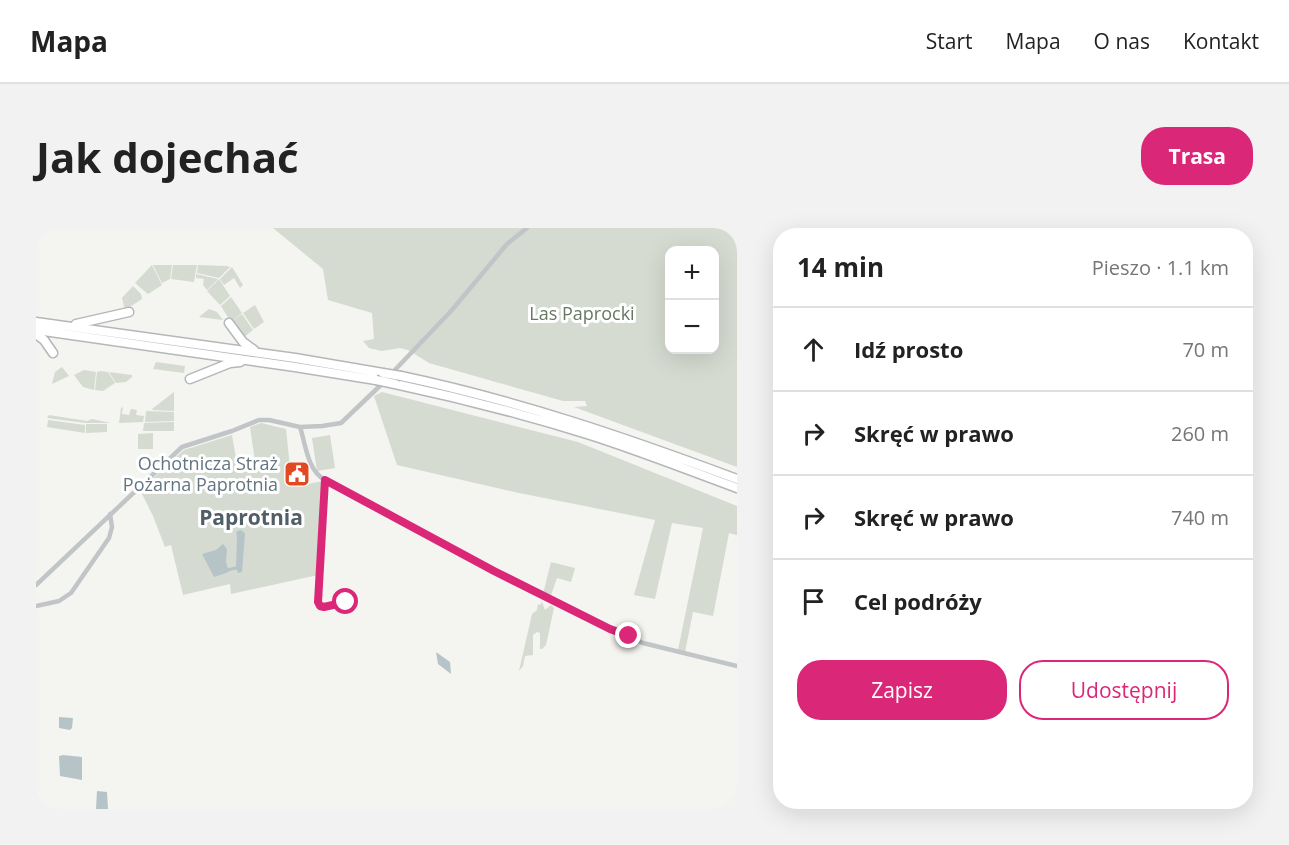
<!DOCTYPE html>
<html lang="pl">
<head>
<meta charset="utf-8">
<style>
	:root { --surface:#fff; --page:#f2f2f2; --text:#222; --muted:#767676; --line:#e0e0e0; --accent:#db2777 }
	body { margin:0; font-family:"Open Sans",sans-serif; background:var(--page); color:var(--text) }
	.controls { position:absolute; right:18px; top:18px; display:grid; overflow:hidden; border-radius:12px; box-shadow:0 6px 24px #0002 }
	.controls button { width:54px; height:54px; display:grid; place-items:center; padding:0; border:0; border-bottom:2px solid var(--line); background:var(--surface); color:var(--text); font:30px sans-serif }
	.stop { position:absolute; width:18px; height:18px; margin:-14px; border:4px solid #db2777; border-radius:50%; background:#fff }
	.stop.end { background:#db2777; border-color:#fff; box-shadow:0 2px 6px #0008 }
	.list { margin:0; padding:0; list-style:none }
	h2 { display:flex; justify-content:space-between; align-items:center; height:78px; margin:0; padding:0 24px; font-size:26px }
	h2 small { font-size:20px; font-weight:400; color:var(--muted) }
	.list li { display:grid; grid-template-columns:39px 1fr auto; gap:18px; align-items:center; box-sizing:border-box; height:84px; padding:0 24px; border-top:2px solid var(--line) }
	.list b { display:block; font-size:22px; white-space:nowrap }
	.list em { font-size:20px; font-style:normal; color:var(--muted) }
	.actions { display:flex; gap:12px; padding:18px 24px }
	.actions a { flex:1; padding:14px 0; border:2px solid var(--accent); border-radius:24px; text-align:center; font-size:21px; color:var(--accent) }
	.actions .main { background:var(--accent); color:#fff }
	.icon { flex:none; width:33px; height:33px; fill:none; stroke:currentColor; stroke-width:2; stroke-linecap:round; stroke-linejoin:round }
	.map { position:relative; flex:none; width:701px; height:581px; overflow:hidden; border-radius:24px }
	header { display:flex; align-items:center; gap:36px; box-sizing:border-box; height:84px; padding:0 30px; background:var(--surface); border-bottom:2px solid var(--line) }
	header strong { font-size:28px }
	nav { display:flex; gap:33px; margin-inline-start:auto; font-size:21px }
	.intro { display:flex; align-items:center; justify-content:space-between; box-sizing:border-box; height:144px; padding:0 36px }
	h1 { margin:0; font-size:42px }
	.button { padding:15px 27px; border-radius:24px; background:var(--accent); color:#fff; font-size:21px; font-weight:700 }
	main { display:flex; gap:36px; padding:0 36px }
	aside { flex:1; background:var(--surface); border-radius:24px; box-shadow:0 6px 24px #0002 }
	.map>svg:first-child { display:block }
	.green { fill:#d5dbd1; fill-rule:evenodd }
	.water { fill:#b7c4c7 }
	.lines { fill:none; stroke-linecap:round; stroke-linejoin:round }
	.canal { stroke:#b7c4c7; stroke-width:3 }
	.highway-casing { stroke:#b4b7ba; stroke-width:11 }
	.minor { stroke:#c1c5c8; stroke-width:4.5 }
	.highway { stroke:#fff; stroke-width:8 }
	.highway-bridge-casing { stroke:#b4b7ba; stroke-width:11; stroke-linecap:butt }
	.highway-bridge { stroke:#fff; stroke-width:8 }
	.route { stroke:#db2777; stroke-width:8 }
	.labels { text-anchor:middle; stroke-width:6; stroke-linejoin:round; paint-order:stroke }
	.park-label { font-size:18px; fill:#677862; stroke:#fff }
	.poi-label { font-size:18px; fill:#637581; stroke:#fff; text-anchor:end }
	.quarter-label { font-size:21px; font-weight:bold; fill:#515e66; stroke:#fff }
</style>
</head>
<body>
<header>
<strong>Mapa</strong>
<nav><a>Start</a><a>Mapa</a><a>O nas</a><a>Kontakt</a></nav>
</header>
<div class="intro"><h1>Jak dojechać</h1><a class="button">Trasa</a></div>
<main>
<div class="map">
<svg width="701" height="581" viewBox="0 0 701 581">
	<rect width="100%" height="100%" fill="#f4f4f0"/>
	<!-- green -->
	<path class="green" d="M237 0H701V239L538 179 551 178 549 173H527L393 135 372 122 364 120 346 123 333 120 327 113 338 111 336 85 292 72 287 41ZM634 22H678V122H634Z
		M116 37 126 57 112 66 99 55Z
		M117 37H136L134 51 126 55Z
		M137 37H161L158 54 135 51Z
		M162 37 191 38 194 39 183 50 161 45Z
		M196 39 207 57 204 60 198 50 188 57 184 51Z
		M160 46 182 51 171 62 167 57 168 51 160 50Z
		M183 51 194 68 184 77 171 63Z
		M97 58 105 66 106 71 89 82 86 70Z
		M195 69 206 85 195 94 185 78Z
		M219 77 228 94 218 101 207 85Z
		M173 81 181 84 187 92 163 89Z
		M206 86 217 102 207 110 195 94Z
		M120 134 149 138 148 145 117 141Z
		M26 139 33 148 16 156 19 144Z
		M48 142 60 144 58 162 47 159 38 147Z
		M65 143 72 144 79 155 67 163 59 162 61 144Z
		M73 144 96 147V149L90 154 80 155Z
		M138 164V183L117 182 116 181Z
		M346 164 542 214 701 278V307L693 305 677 388 657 384 649 424 642 422 667 300 636 295 619 371 598 367 619 292 483 265 361 237 338 168Z
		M87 179 86 186 93 187 95 181 101 182 100 187 108 188 107 194 83 195 85 180Z
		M110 183 138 184V193L109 194Z
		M13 187 51 193 56 191 75 195H49L11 190Z
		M12 192 49 197V205L11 199Z
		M138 194V203H107L108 195Z
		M225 195 250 201 256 259 287 253 282 347 195 366 194 356 147 367 135 317 129 319 117 288 104 262 148 222 196 207 202 242 220 240 214 199Z
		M50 196H71V204L50 205Z
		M117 205V221H102V206Z
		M294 207 299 240 281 243 276 210Z
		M515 334 539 340 535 354 521 350 514 370 507 366Z
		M506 374 509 382 515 377 518 380 510 417 506 421H504V405L501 404 497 407V427L489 428 487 438 483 443 496 386 501 382 502 376 504 377Z"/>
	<!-- water -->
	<path class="water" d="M195 257a7 7 0 1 1 14 0a7 7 0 1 1-14 0Z
		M204 302 207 303 209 306 206 344 202 345 200 340 201 308 200 304Z
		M187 316 191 321 190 334 193 344 178 349 166 326 180 322Z
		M400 424 414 434 415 446 402 436Z
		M23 489 37 490 36 500 34 502 23 500Z
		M27 527 46 529V552L24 548 23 528Z
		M61 563 71 564 72 581H60Z"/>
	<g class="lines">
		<!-- canal -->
		<path class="canal" d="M191 342 200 340"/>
		<!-- highway casing -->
		<g class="highway-casing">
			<path id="highway" d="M0 94 259 130 347 145
				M193 95 207 114 218 122
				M40 96 93 84
				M0 102 259 139 340 152
				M0 106 8 112 17 125
				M365 148C483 173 588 209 701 251
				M154 151 194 135 204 134
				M359 156C425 170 490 187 554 207 604 223 652 242 701 260"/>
		</g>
		<!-- minor -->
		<path class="minor" d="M356 145 416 82 471 16 491 0
			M264 199C270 217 271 242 289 252L458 343 574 401 607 415 701 438
			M289 252 282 374 284 378 310 374
			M0 357 146 219 196 203 223 192H233L264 199 286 198 305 195 348 154
			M0 378 23 373 35 365 73 310 76 299 74 286
			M0 579 4 581"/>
		<!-- highway -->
		<use href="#highway" class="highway"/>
		<!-- highway-bridge casing -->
		<g class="highway-bridge-casing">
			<path id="highway-bridge" d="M347 145 365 148
				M340 152 359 156"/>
		</g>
		<!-- highway-bridge -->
		<use href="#highway-bridge" class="highway-bridge"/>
	</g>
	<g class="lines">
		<!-- route -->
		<path class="route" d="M310 374 288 379 284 378 282 374 289 252 458 343 574 401 593 408"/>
	</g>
	<!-- icons -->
	<defs>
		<g id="civic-square" transform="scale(1.35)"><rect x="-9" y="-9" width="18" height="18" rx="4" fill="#e24922" stroke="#fff"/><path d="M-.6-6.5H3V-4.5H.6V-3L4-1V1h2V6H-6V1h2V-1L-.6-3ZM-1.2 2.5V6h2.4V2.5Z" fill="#fff"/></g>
	</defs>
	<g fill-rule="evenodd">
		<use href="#civic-square" x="261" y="246"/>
	</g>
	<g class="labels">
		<!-- park labels -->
		<g class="park-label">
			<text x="546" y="92">Las Paprocki</text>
		</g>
		<!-- poi labels -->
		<g class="poi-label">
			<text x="242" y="242">Ochotnicza Straż<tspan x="242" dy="21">Pożarna Paprotnia</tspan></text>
		</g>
		<!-- quarter labels -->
		<g class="quarter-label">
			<text x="215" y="297">Paprotnia</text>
		</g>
	</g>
</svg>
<div class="controls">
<button>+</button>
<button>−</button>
</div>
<div class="stop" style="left:310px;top:374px"></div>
<div class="stop end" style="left:593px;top:408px"></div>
</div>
<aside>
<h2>14 min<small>Pieszo · 1.1 km</small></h2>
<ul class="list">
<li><svg class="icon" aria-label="ahead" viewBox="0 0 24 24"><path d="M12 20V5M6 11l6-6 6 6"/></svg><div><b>Idź prosto</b></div><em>70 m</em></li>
<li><svg class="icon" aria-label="right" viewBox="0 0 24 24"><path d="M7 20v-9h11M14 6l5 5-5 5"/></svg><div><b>Skręć w prawo</b></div><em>260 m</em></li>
<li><svg class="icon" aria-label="right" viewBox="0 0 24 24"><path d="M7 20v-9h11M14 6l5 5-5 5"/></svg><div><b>Skręć w prawo</b></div><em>740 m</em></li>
<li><svg class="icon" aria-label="arrive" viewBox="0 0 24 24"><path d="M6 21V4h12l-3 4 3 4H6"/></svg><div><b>Cel podróży</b></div></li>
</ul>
<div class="actions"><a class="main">Zapisz</a><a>Udostępnij</a></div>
</aside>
</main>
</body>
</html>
